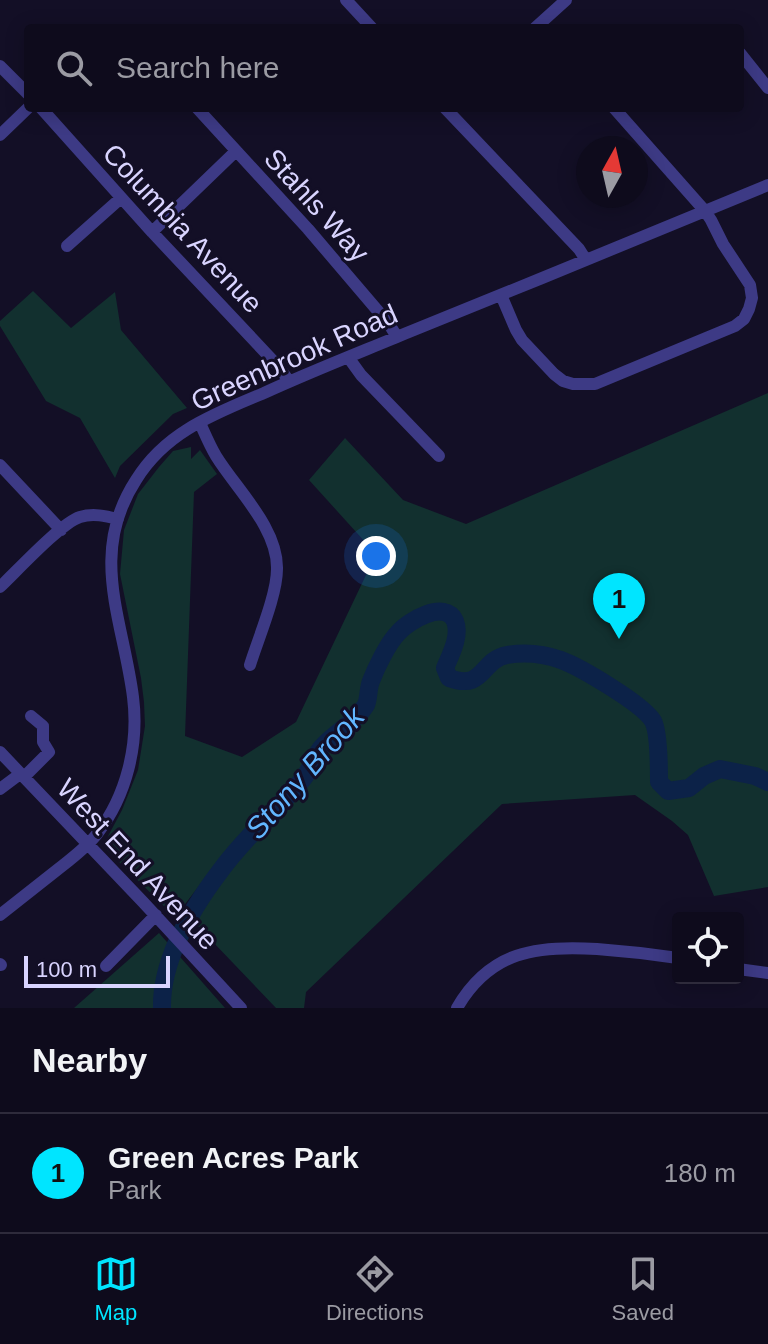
<!DOCTYPE html>
<html lang="en">
<head>
<meta charset="utf-8">
<style>
	:root { --surface:#0e0b1c; --page:#171425; --text:#f1f3f6; --muted:#9b9ba3; --line:#2e2b3b; --accent:#00e5ff }
	body { margin:0; font-family:Arial,sans-serif; background:var(--page); color:var(--text) }
	.controls { position:absolute; right:24px; bottom:24px; display:grid; overflow:hidden; border-radius:8px; box-shadow:0 4px 20px #0003 }
	.controls button { width:72px; height:72px; display:grid; place-items:center; padding:0; border:0; border-bottom:2px solid var(--line); background:var(--surface); color:var(--text); font:40px sans-serif }
	.compass { position:absolute; left:576px; top:136px; width:72px; height:72px; border-radius:50%; background:var(--surface); box-shadow:0 4px 20px #0003; rotate:8deg }
	.scale { position:absolute; left:24px; bottom:20px; width:146px; box-sizing:border-box; padding-left:8px; border:4px solid #d9d4ff; border-top:0; font-size:22px; line-height:28px; white-space:nowrap; color:#d9d4ff; -webkit-text-stroke:6px #130f26; paint-order:stroke }
	.you { position:absolute; left:376px; top:556px; width:28px; height:28px; margin:-20px; border:6px solid #fff; border-radius:50%; background:#1a73e8; box-shadow:0 0 0 12px #1a73e833 }
	.badge { display:grid; place-items:center; width:52px; height:52px; border-radius:50%; background:var(--accent); color:#111; font-size:26px; font-weight:700 }
	.pin { position:absolute; translate:-50% -66px; filter:drop-shadow(0 2px 4px #0008) }
	.pin::after { content:''; position:absolute; top:42px; width:28px; height:24px; background:inherit; clip-path:polygon(0 0,100% 0,50% 100%) }
	.list { margin:0; padding:0; list-style:none }
	h2 { display:flex; justify-content:space-between; align-items:center; height:104px; margin:0; padding:0 32px; font-size:34px }
	h2 small { font-size:26px; font-weight:400; color:var(--muted) }
	.list li { display:grid; grid-template-columns:52px 1fr auto; gap:24px; align-items:center; box-sizing:border-box; height:120px; padding:0 32px; border-top:2px solid var(--line) }
	.list b { display:block; font-size:30px; white-space:nowrap }
	.list p { margin:0; font-size:26px; white-space:nowrap; color:var(--muted) }
	.list em { font-size:26px; font-style:normal; color:var(--muted) }
	.icon { flex:none; width:44px; height:44px; fill:none; stroke:currentColor; stroke-width:2; stroke-linecap:round; stroke-linejoin:round }
	.map { position:relative; flex:none; width:768px; height:1008px; overflow:hidden }
	.search { position:absolute; background:var(--surface); box-shadow:0 4px 20px #0003; left:24px; right:24px; top:24px; height:88px; display:flex; align-items:center; gap:20px; box-sizing:border-box; padding:0 28px; border-radius:8px; color:var(--muted); font-size:30px }
	.sheet { height:224px; background:var(--surface) }
	nav { display:flex; justify-content:space-around; align-items:center; box-sizing:border-box; height:112px; border-top:2px solid var(--line); background:var(--surface); font-size:22px; color:var(--muted) }
	nav a { display:grid; justify-items:center; gap:4px }
	nav .on { color:var(--accent) }
	.map>svg:first-child { display:block }
	.green { fill:#12302f }
	.lines { fill:none; stroke-linecap:round; stroke-linejoin:round }
	.river { stroke:#0c2248; stroke-width:18 }
	.minor { stroke:#3d3a85; stroke-width:12 }
	.labels { text-anchor:middle; stroke-width:6; stroke-linejoin:round; paint-order:stroke }
	.street-label { font-size:28px; fill:#d9d4ff; stroke:#130f26 }
	.water-label { font-size:30px; font-style:italic; fill:#62b6ff; stroke:#130f26 }
</style>
</head>
<body>
<div class="map">
<svg width="768" height="1008" viewBox="0 0 768 1008">
	<rect width="100%" height="100%" fill="#130f26"/>
	<!-- green -->
	<path class="green" d="M33 291 71 328 115 292 121 330 187 408 173 414 120 466 115 478 80 418 46 401 0 326V321Z
		M768 393V887L714 896 688 835 672 821 635 795 502 804 306 992 304 1008H276L189 917 222 860 220 859 175 917 107 850V838L122 810 138 770 145 726 144 702 141 678 120 574 124 530 138 494 159 467 173 451 191 447V459L200 450 217 474 194 492 185 736 242 757 296 722 376 554 309 480 345 438 403 500 466 524Z
		M159 933 225 1008H74Z"/>
	<g class="lines">
		<!-- river -->
		<path class="river" d="M162 1008C161 958 192 908 221 870 245 837 277 810 303 779 311 769 314 756 322 747 335 732 355 723 366 705 369 698 368 688 371 681 376 668 388 643 398 633 408 621 445 599 455 621 461 636 450 656 445 668L449 678C485 691 480 660 507 655 525 652 544 654 561 660 580 667 643 704 653 721 659 732 659 769 659 782L668 791 689 788 704 776 720 769 755 776 768 782"/>
		<!-- minor -->
		<path class="minor" d="M346 0 372 28
			M535 28 566 0
			M740 53 768 88
			M0 66 28 94
			M41 108 152 232 278 366 289 381
			M197 108 308 229 389 324 397 337
			M445 108 579 249 586 260
			M0 135 28 108
			M152 232 236 151
			M67 246 121 198
			M501 295 516 330 522 340 554 374 563 381 573 384H595L735 326 744 319 749 309 752 298 750 285 723 244 711 220 705 211 614 108
			M348 357 361 375 439 456
			M200 423C205 434 210 446 216 456 237 490 278 528 277 569 277 595 258 639 250 665
			M0 465 61 530
			M0 587C17 571 61 523 80 517 93 513 106 516 118 519
			M0 752 143 902 241 1008
			M24 777 49 752 43 742V726L31 716
			M0 789 20 774
			M0 915C19 900 38 885 57 870 71 859 86 848 97 834 127 795 139 744 133 697 123 619 88 554 136 480 149 459 167 442 188 429 212 414 238 404 264 393 312 371 361 352 409 332 529 284 649 234 768 185
			M0 964 1 965
			M106 966 156 915
			M738 969 768 973
			M457 1008C490 951 537 945 597 949 624 951 651 954 678 958"/>
	</g>
	<g class="labels">
		<!-- street labels -->
		<g class="street-label">
			<text transform="translate(317 205) rotate(48)" y="10">Stahls Way</text>
			<text transform="translate(183 228) rotate(47)" y="10">Columbia Avenue</text>
			<text transform="translate(294 357) rotate(-24)" y="10">Greenbrook Road</text>
			<text transform="translate(138 864) rotate(47)" y="10">West End Avenue</text>
		</g>
		<!-- water labels -->
		<g class="water-label">
			<text transform="translate(305 773) rotate(-49)" y="10">Stony Brook</text>
		</g>
	</g>
</svg>
<div class="controls">
<button><svg class="icon" aria-label="locate" viewBox="0 0 24 24"><circle cx="12" cy="12" r="6"/><path d="M12 2v4M12 18v4M2 12h4M18 12h4"/></svg></button>
</div>
<svg class="compass" viewBox="-18 -18 36 36"><path d="M0-13l5 13h-10z" fill="#e53935"/><path d="M0 13l5-13h-10z" fill="#9b9ba3"/></svg>
<div class="scale">100 m</div>
<div class="you"></div>
<div class="pin badge" style="left:619px;top:639px">1</div>
<div class="search"><svg class="icon" aria-label="search" viewBox="0 0 24 24"><circle cx="10" cy="10" r="6"/><path d="M15 15l6 6"/></svg>Search here</div>
</div>
<section class="sheet">
<h2>Nearby<small></small></h2>
<ul class="list">
<li><span class="badge">1</span><div><b>Green Acres Park</b><p>Park</p></div><em>180 m</em></li>
</ul>
</section>
<nav>
<a class="on"><svg class="icon" aria-label="map" viewBox="0 0 24 24"><path d="M3 6l6-2 6 2 6-2v14l-6 2-6-2-6 2zM9 4v14M15 6v14"/></svg>Map</a>
<a><svg class="icon" aria-label="directions" viewBox="0 0 24 24"><path d="M12 3l9 9-9 9-9-9zM9 14v-3h6M13 9l2 2-2 2"/></svg>Directions</a>
<a><svg class="icon" aria-label="saved" viewBox="0 0 24 24"><path d="M7 4h10v16l-5-4-5 4z"/></svg>Saved</a>
</nav>
</body>
</html>
